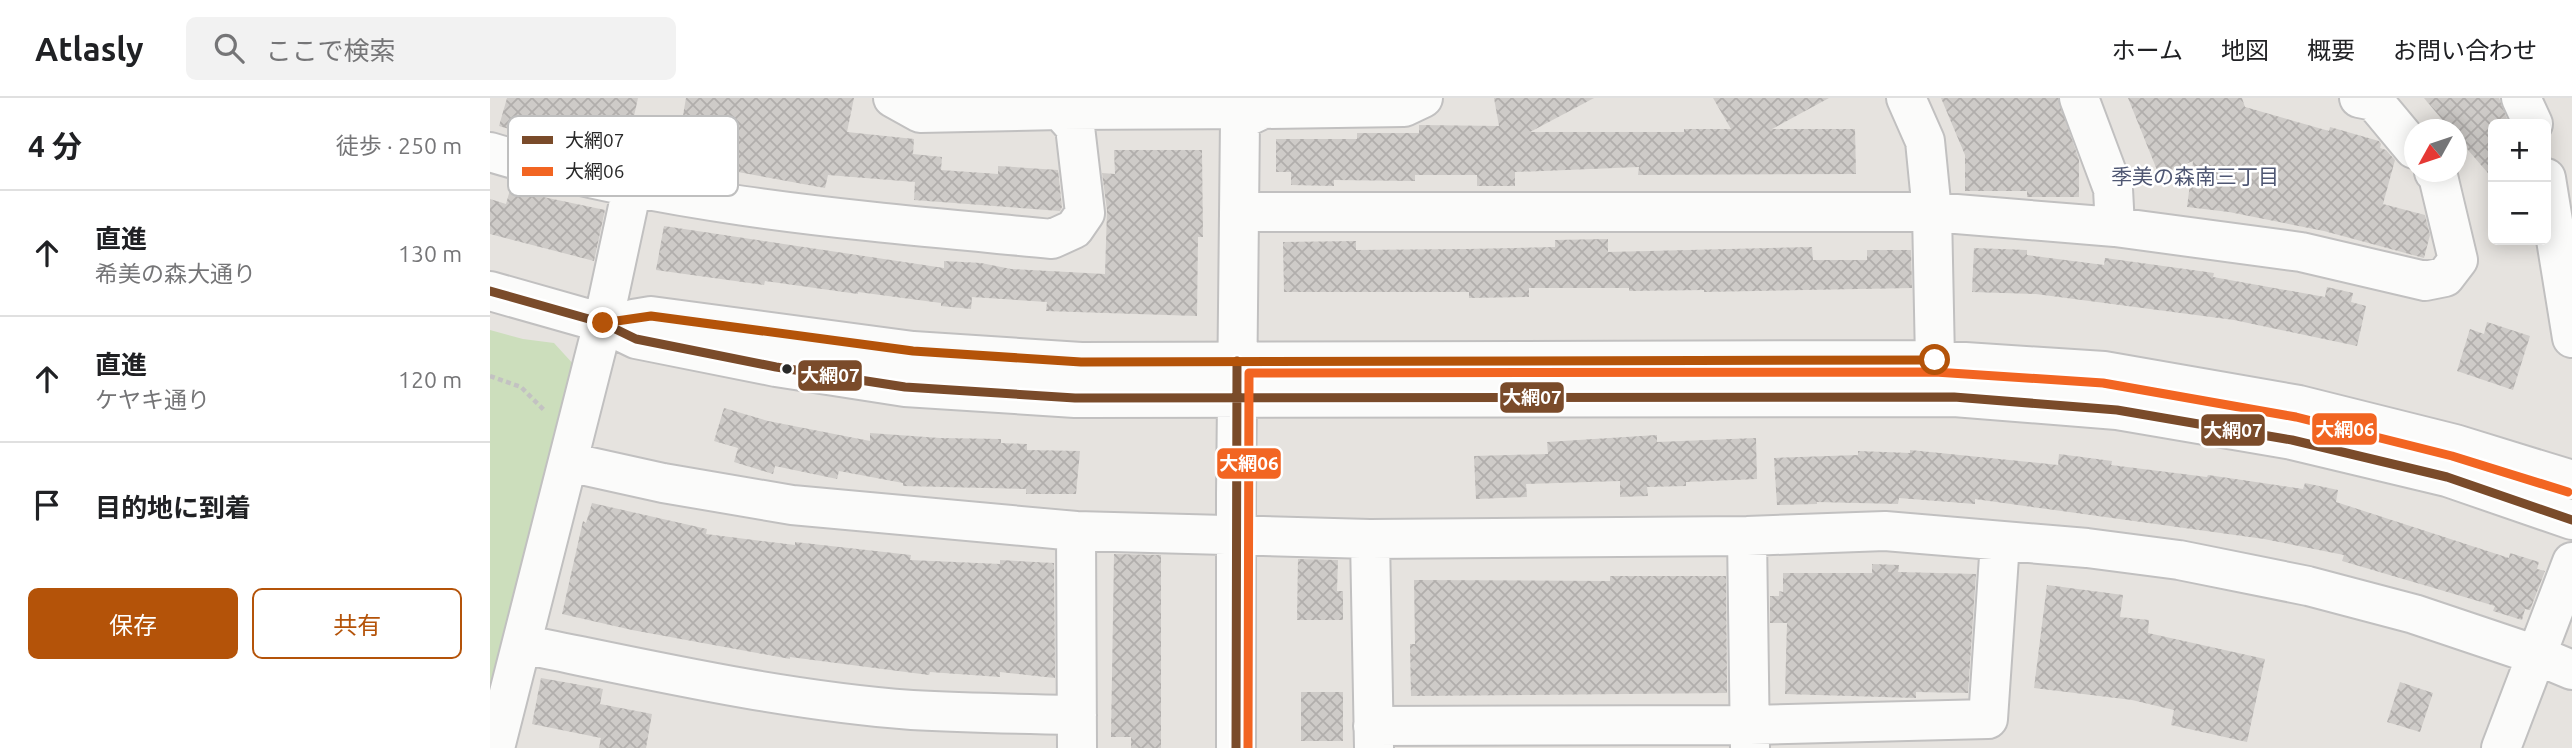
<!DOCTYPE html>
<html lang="ja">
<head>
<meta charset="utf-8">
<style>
	:root { --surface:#fff; --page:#f2f2f2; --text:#202124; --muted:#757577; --line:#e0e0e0; --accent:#b45309 }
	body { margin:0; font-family:Ubuntu,"Noto Sans JP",sans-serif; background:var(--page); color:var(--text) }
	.controls { position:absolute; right:21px; top:21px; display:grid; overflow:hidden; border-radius:10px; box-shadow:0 4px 18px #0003 }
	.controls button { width:63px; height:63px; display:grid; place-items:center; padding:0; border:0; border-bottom:2px solid var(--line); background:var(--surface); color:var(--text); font:35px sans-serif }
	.compass { position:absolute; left:1914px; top:21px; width:63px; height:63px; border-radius:50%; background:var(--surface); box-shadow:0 4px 18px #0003; rotate:230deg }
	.stop { position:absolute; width:21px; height:21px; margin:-16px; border:5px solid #b45309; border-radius:50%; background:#fff }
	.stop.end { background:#b45309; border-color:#fff; box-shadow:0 2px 7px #0008 }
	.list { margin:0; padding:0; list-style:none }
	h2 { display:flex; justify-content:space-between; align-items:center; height:91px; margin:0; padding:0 28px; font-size:30px }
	h2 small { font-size:23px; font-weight:400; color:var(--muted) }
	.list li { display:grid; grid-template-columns:46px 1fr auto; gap:21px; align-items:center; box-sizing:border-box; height:126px; padding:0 28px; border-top:2px solid var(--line) }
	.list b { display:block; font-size:26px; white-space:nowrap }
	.list p { margin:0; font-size:23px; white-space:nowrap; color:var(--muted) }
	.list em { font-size:23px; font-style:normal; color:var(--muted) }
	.actions { display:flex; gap:14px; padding:21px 28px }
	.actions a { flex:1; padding:16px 0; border:2px solid var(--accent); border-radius:10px; text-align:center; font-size:24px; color:var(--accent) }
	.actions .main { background:var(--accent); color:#fff }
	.icon { flex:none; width:38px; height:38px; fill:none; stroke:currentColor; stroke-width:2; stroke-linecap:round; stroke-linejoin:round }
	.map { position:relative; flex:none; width:2082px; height:650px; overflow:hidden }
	header { display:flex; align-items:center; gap:42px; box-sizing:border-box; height:98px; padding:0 35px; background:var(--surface); border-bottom:2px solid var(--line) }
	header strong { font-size:33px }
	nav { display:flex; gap:38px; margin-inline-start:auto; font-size:24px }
	.search { width:490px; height:63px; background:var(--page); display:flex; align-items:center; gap:18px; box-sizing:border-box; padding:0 24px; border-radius:10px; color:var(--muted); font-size:26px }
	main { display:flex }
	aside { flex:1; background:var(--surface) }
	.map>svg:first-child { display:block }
	.grass { fill:#ccdebc }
	.building { fill:url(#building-cross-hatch) }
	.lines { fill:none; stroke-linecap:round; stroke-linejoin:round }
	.minor-casing { stroke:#c1c0c0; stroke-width:42 }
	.path { stroke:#c3c2c2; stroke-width:4.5; stroke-dasharray:5 3.5; stroke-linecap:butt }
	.minor { stroke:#fbfbfa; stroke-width:38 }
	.bus-1-casing { stroke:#fff; stroke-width:14 }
	.bus-2-casing { stroke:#fff; stroke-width:14 }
	.bus-1 { stroke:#7a4b2a; stroke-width:9 }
	.bus-2 { stroke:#f26522; stroke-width:9 }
	.route { stroke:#b45309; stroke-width:9 }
	.bus-dot { fill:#292929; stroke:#fff; stroke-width:2.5 }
	.labels { text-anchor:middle; stroke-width:5; stroke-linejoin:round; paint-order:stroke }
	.neighbourhood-label { font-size:21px; fill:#4f5773; stroke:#fff }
	.key { fill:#fff; stroke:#bfbfbf; stroke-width:2 }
	.key-label { font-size:19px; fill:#292929 }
	.line-badge { stroke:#fff; stroke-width:2.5 }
	.badge-label { font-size:19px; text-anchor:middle; font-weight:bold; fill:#fff }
</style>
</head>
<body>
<header>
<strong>Atlasly</strong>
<div class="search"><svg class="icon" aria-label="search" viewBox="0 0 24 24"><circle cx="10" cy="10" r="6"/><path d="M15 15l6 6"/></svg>ここで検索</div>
<nav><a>ホーム</a><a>地図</a><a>概要</a><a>お問い合わせ</a></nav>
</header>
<main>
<aside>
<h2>4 分<small>徒歩 · 250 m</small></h2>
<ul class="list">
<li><svg class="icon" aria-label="ahead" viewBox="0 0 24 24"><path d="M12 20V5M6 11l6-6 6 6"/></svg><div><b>直進</b><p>希美の森大通り</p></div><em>130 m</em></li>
<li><svg class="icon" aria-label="ahead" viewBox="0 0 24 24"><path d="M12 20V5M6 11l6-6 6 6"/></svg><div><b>直進</b><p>ケヤキ通り</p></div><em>120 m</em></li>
<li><svg class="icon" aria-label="arrive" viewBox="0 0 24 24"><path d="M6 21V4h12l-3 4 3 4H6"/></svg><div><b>目的地に到着</b></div></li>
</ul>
<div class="actions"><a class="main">保存</a><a>共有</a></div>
</aside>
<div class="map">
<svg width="2082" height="650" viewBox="0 0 2082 650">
	<defs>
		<pattern id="building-cross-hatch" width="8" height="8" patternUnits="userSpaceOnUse" patternTransform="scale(1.75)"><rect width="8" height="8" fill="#cecbc8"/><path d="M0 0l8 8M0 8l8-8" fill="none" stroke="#b1aeac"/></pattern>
	</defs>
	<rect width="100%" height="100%" fill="#e6e3df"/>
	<!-- grass -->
	<path class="grass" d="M0 232 33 241 64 245 85 268 0 605Z"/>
	<!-- building -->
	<path class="building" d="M17 0H148L136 54 118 49 116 55 45 33 43 38 9 28Z
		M196 0H364L357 34 424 41 423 56 452 59 451 72 508 76V68L568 72 572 109 570 113 424 102 425 84 338 77 335 90 237 72 236 77 185 64Z
		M1004 0H1104L1040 34H1194V31H1241L1223 0H1339L1282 31H1365L1366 76 1148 77 1149 69 1025 74V88H987V77H925V83L844 82V88L801 87V74H786V41H867V35H929V27L1009 28Z
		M1451 0H1568L1589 62V99H1537V93H1475V57Z
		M1638 0H1752L1755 9 1839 33 1840 29 1889 43 1891 46 1890 50 1896 52 1905 62 1893 106 1935 117 1940 137 1934 160 1834 133 1739 114 1697 109 1703 63 1669 77Z
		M1934 0H2009L2019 26H2003V81L1966 38V32H1961Z
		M624 52H712L713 139H708L707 218 556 213 557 204 482 199 481 211 451 208V205L368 194V196L275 183 274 187 166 172 174 128 454 170V163L491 165 521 171 615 176 617 112 612 75 625 76Z
		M20 92 115 112 104 163 0 136V101L16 106Z
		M1118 141V154L1322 149 1323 162H1377V152H1421L1422 190 1214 194V192L1139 193V190H1039V199L979 200V194H794L793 144 866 143V152L978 151 1065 149V142Z
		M1484 150 1537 152V157L1614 167 1615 160 1724 175 1723 179 1835 199 1837 189 1863 195 1861 204 1876 208 1867 248 1744 222 1546 196 1482 194Z
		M1997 224 2040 238 2023 292 1967 273 1980 231 1994 236Z
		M234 310 278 323 380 343V335L450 340 511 341V345L537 346V352L590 353 586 396H536V391L413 388V385L349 373 347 381 285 368 283 376 244 364 248 350 224 343Z
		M1167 337V344L1266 340 1267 381 1196 384V388L1157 389 1158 398 1130 399V383L1036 386 1037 399 986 401 984 358 1058 356 1057 344Z
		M1420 352 1568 367 1569 356 1622 363 1621 367 1717 379 1718 377 1813 391 1815 385 1848 392 1846 404 2019 460 2020 455 2049 464 2047 471 2055 473 2040 512 2035 511 2032 522 2003 513 2005 508 1852 463 1854 457 1774 441 1485 401V406L1409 400 1408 406 1327 404V406L1287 407 1284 360 1368 357V353L1420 355Z
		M102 405 217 431 216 436 305 447V444L421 457 420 462 510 466V462L564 465 565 580 510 574V579L440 574 439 577 300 559V561L142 532 72 516 93 423 96 425Z
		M624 456 671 457V650H641V639H621Z
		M808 461 848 462 847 493H853V522H807Z
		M1382 466 1409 467 1408 474 1486 476 1478 595 1426 594V600L1295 596 1297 525H1280V498H1289V493L1293 494V475H1382Z
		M1120 478H1236L1237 595 921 598 920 546H925L924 482 1120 483Z
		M1557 487 1633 497 1630 519 1659 522 1658 535 1775 561 1757 644 1681 627 1684 612 1642 602 1544 590Z
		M51 580 113 591 110 606 162 616 156 650H109L111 640 42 626Z
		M1910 584 1943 595 1930 634 1897 624Z
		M811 594H853V643H811Z"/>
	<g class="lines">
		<!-- minor casing -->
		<g class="minor-casing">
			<path id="minor" d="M1416 0 1435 43 1442 114 1445 262
				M1589 0 1623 91 1625 129
				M1869 0 1884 3 1924 51
				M2031 0 2043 26
				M570 12 773 11
				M0 54C182 109 374 123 562 141L584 131 595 115 585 29 570 12 430 15 403 0
				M2056 80 2082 240
				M749 114H1442L1625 129 1811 154 1935 183 1955 179 1968 162 1948 78 1944 74
				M0 193 113 225 146 241 286 269 415 289 585 300 1464 299 1627 312 1802 342 1957 379 2082 422
				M143 221 161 218 423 253 591 264 1445 262 1614 273 1809 307 1965 346 2082 382
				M78 364 173 385 302 407 586 433 587 650
				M586 433 880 441
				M1257 438 1260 650
				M32 546C160 572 290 602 422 612 477 615 532 616 587 617
				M883 628 1260 627 1498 621 1510 444
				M5 650 113 225 142 90
				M746 650V397L750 22 773 11 914 9 933 0
				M884 650 880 441 1257 438 1395 433 1597 450 1689 462 1818 488 1924 516 2046 557 2082 572
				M2011 650 2082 464"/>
		</g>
		<!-- path -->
		<path class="path" d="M0 278 31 289 54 312"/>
		<!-- minor -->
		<use href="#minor" class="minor"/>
		<!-- bus-1 casing -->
		<g class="bus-1-casing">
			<path id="bus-1" d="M0 193 113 225 146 241 286 269 415 289 585 300 1464 299 1627 312 1802 342 1957 379 2082 422
				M746 650 747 263"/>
		</g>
		<!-- bus-2 casing -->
		<g class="bus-2-casing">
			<path id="bus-2" d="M758 650 759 275 1445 274 1613 285 1806 319 1962 358 2078 394"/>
		</g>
		<!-- bus-1 -->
		<use href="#bus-1" class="bus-1"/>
		<!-- bus-2 -->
		<use href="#bus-2" class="bus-2"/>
	</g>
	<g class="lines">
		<!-- route -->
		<path class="route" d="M113 225 161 218 423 253 591 264 1445 262"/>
	</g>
	<!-- markers -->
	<circle class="bus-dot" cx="297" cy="271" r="6"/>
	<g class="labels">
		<!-- neighbourhood labels -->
		<g class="neighbourhood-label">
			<text x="1705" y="86">季美の森南三丁目</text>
		</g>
	</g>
	<!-- legend -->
	<rect x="18" y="18" width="230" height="80" rx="10" class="key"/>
	<rect x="32" y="38" width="31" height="8" fill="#7a4b2a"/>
	<rect x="32" y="69" width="31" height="9" fill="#f26522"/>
	<g class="key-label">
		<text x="75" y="49">大網07</text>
		<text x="75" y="80">大網06</text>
	</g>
	<g class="line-badge">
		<rect x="307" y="261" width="66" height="33" rx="7" fill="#7a4b2a"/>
		<rect x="1009" y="283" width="66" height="33" rx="7" fill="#7a4b2a"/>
		<rect x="1821" y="314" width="67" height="34" rx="7" fill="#f26522"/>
		<rect x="1710" y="315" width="66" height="34" rx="7" fill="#7a4b2a"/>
		<rect x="726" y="349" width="66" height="33" rx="7" fill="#f26522"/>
	</g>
	<g class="badge-label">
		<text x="340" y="284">大網07</text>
		<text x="1042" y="306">大網07</text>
		<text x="1855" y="338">大網06</text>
		<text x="1743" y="339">大網07</text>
		<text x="759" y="372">大網06</text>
	</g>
</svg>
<div class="controls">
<button>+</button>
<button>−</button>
</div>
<svg class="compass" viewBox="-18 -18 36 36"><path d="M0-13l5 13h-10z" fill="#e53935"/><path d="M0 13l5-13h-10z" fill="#757577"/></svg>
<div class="stop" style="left:1445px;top:262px"></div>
<div class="stop end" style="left:113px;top:225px"></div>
</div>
</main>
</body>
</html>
